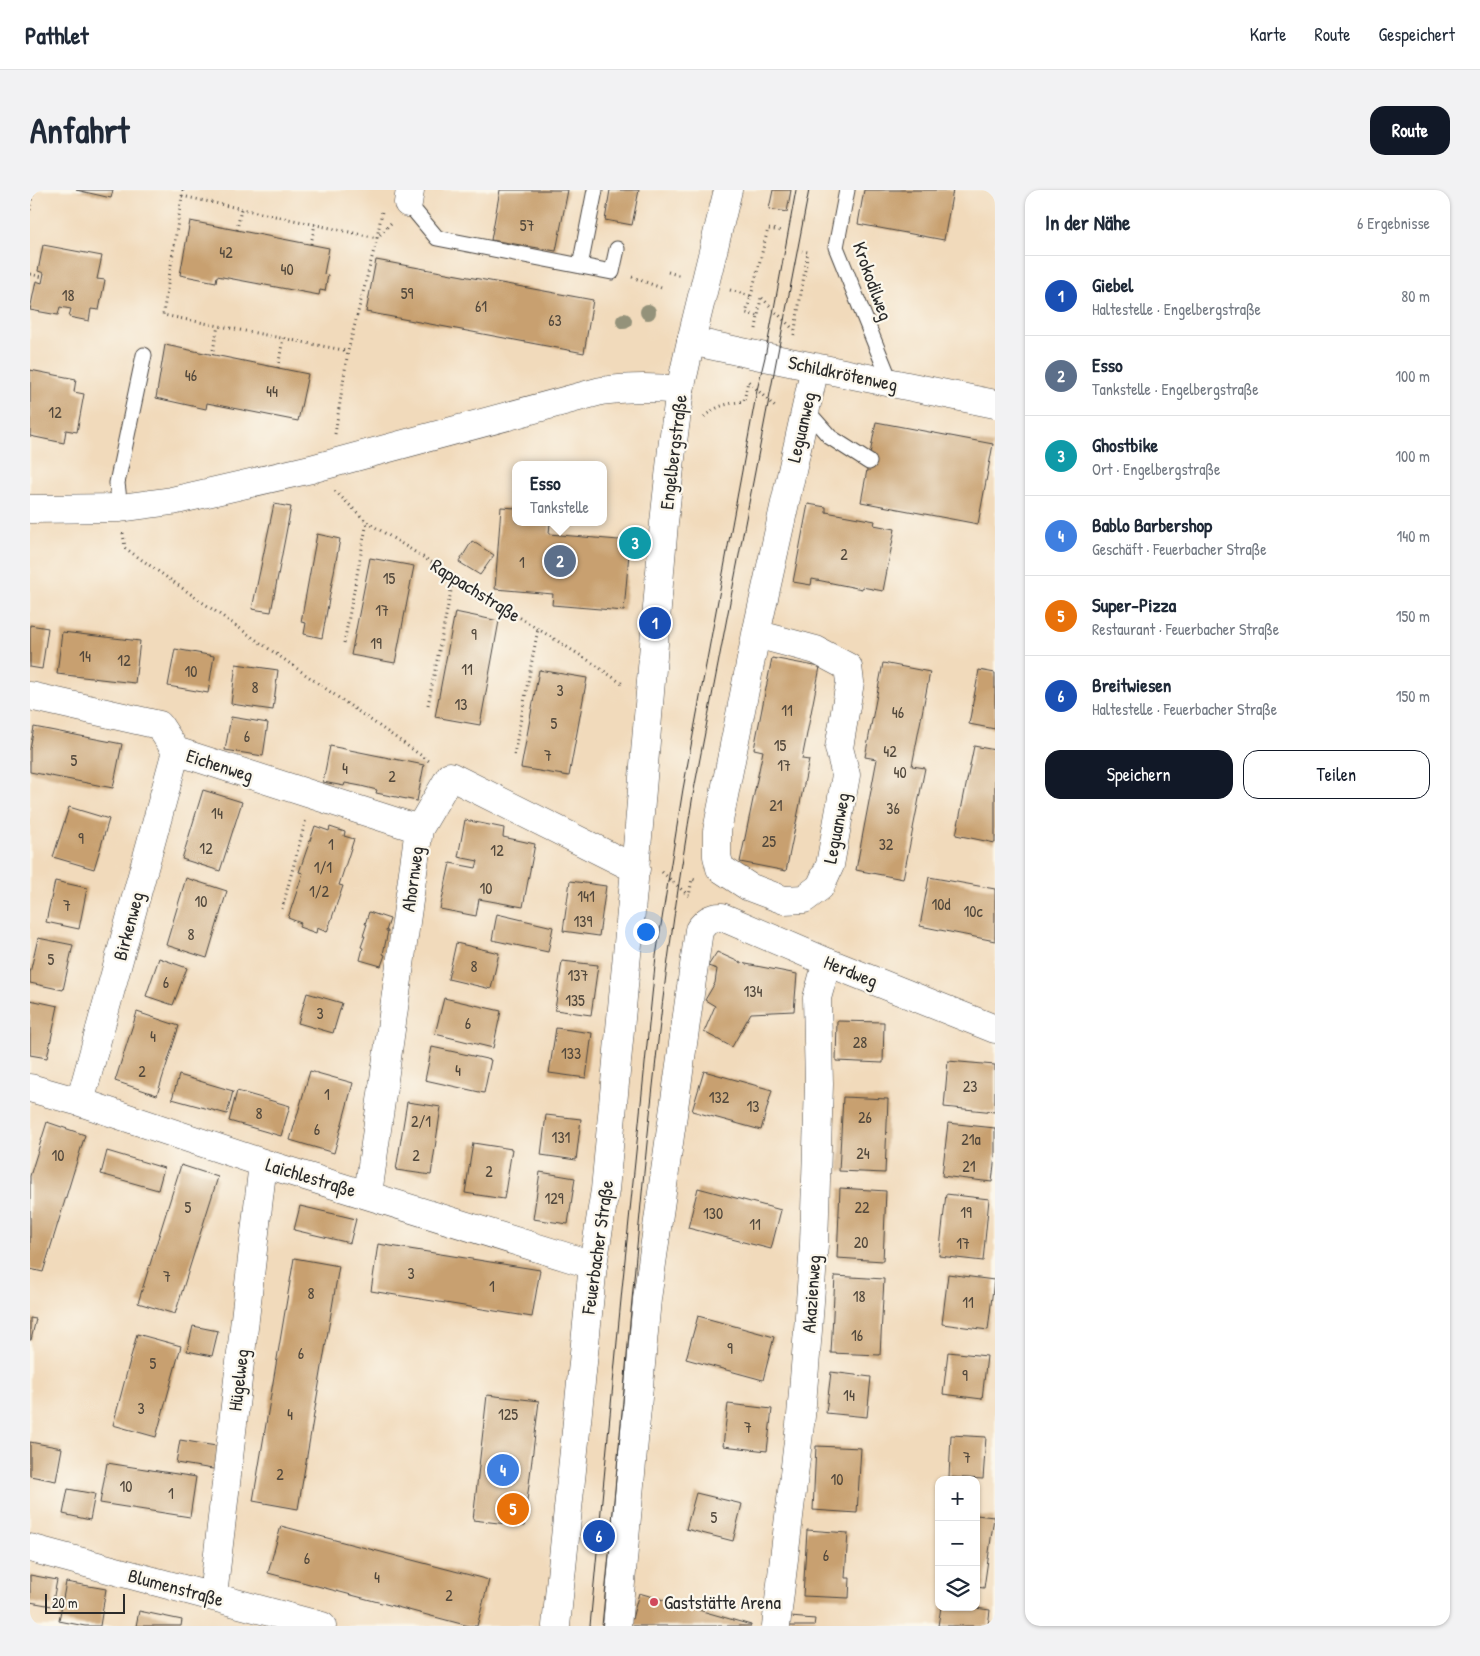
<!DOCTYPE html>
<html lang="de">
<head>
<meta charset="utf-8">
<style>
	:root { --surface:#fff; --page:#f2f2f3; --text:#1f2937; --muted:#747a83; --line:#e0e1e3; --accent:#111827 }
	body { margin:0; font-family:"Patrick Hand",sans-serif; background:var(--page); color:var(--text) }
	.controls { position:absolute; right:15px; bottom:15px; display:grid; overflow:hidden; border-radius:10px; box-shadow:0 1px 4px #0004 }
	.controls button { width:45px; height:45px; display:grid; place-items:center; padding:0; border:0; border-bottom:1px solid var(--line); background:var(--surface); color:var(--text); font:25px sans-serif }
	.scale { position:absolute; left:15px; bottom:12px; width:80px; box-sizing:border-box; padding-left:5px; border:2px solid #2b2b2b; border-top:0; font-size:14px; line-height:18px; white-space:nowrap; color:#2b2b2b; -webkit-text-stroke:4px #fbf7ec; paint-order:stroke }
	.you { position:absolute; left:615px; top:741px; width:18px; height:18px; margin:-12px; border:4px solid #fff; border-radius:50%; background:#1a73e8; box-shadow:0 0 0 8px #1a73e833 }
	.badge { display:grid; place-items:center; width:32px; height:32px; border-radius:50%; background:var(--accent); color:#fff; font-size:16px; font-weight:700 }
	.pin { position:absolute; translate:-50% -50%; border:2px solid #fff; box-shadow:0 1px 5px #0006 }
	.popup { position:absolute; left:482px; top:271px; width:95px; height:65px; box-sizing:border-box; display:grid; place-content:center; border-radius:10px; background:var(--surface); filter:drop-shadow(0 1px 4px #0005); font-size:16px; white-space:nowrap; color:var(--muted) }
	.popup b { font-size:19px; color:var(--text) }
	.popup::after { content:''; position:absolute; left:50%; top:100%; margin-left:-10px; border:10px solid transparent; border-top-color:var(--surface) }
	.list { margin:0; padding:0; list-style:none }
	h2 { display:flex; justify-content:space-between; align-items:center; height:65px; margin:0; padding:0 20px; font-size:21px }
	h2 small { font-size:16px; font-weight:400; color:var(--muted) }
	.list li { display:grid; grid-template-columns:32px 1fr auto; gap:15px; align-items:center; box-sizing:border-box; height:80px; padding:0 20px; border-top:1px solid var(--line) }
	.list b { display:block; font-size:19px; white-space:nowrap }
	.list p { margin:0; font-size:16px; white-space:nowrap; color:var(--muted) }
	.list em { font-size:16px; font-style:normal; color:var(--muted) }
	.actions { display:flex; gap:10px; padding:15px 20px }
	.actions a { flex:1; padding:11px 0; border:1px solid var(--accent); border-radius:15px; text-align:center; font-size:18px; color:var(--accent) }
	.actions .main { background:var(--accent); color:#fff }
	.icon { flex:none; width:28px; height:28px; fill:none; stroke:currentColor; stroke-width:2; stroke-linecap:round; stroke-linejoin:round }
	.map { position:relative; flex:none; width:965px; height:1436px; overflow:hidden; border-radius:15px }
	header { display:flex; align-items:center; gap:30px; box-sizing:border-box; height:70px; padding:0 25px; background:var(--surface); border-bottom:1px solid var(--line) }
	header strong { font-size:24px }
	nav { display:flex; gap:28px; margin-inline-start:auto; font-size:18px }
	.intro { display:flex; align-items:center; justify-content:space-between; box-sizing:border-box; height:120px; padding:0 30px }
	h1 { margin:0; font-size:35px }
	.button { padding:12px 22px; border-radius:15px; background:var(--accent); color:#fff; font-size:18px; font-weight:700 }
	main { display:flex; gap:30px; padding:0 30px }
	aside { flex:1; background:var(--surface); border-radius:15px; box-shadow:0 1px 4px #0004 }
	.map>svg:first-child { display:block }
	.building { fill:#c8a070 }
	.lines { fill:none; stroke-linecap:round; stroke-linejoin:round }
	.service-casing { stroke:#494541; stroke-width:17 }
	.minor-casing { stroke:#494541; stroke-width:29 }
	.tertiary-casing { stroke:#494541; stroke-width:29 }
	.secondary-casing { stroke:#494541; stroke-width:29 }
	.path { stroke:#494541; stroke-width:3; stroke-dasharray:1 4; stroke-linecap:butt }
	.service { stroke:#fff; stroke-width:15 }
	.minor { stroke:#fff; stroke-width:28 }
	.tertiary { stroke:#fff; stroke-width:28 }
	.secondary { stroke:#fff; stroke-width:28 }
	.tram { stroke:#2b2b2b; stroke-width:1 }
	.tree { fill:#94927a }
	.poi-dot { fill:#d1495b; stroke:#fbf7ec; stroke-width:2 }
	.labels { text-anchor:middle; stroke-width:4.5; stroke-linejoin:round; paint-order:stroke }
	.number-label { font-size:16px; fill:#52483c }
	.street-label { font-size:19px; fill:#2b2b2b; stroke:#fbf7ec }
	.poi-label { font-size:19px; fill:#2b2b2b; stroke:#fbf7ec; text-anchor:start }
</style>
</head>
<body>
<header>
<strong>Pathlet</strong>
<nav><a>Karte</a><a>Route</a><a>Gespeichert</a></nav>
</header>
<div class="intro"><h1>Anfahrt</h1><a class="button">Route</a></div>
<main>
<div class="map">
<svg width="965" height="1436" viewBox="0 0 965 1436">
	<rect width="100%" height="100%" fill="#fbf7ec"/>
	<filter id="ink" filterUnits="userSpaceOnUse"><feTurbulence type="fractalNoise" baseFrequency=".02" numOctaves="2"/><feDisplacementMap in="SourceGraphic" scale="10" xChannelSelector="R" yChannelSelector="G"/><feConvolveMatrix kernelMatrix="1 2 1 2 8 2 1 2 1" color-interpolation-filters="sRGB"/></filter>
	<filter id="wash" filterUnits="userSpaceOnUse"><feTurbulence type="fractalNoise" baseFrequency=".0096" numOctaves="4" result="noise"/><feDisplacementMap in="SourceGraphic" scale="20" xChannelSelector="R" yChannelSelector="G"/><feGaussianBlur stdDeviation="1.12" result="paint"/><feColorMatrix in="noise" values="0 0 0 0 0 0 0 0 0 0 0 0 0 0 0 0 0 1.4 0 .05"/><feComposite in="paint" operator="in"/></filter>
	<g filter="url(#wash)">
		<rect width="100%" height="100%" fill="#f1dabb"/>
		<g id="blocks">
			<!-- building -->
			<path class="building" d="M46 0H83L81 8Z
				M470 0H538L526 61 461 50Z
				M580 0H609L602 35 575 30Z
				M743 0H761L757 22 739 19Z
				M834 0H923L914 50 828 34Z
				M160 31 299 58 294 84 298 85 295 101 290 100 289 105 187 86 186 92 150 85Z
				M13 55 72 66 67 89 75 90 69 120 61 119 59 131 39 127 41 119 30 117 28 125 0 120 6 91 12 93 14 83 8 81Z
				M346 70 563 110 554 163 336 122Z
				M135 155 278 184 268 231 177 213 176 219 126 208Z
				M0 180 46 189 44 202 54 204 47 242 36 240 34 253 0 246Z
				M846 232 963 254 948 334 831 312Z
				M244 314 261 317 241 422 222 419Z
				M778 314 796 317V322L845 331 844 335 865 339 853 401 832 397V399L782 389 781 395 763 392Z
				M471 317 486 318V332H520L519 344 600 351 594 421 522 415 523 404 465 399Z
				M287 344 310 349 292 448 274 444 276 433 271 432Z
				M442 351 464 365 450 385 429 372Z
				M340 368 384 376 365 473 321 465Z
				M425 422 469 431 450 535 405 527Z
				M0 435 18 438 12 479 0 477Z
				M32 442 110 451 105 493 27 484Z
				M145 459 184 466 178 503 138 496Z
				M742 468 790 477 772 569 779 570 756 681 710 672 733 561 724 559Z
				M853 473 900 482 882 576 895 578 873 689 826 680 847 569 835 567Z
				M206 474 248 480 243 520 201 514Z
				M509 480 557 488 539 586 491 578Z
				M949 480 965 483V539L939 534Z
				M201 527 238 533 233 566 195 560Z
				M4 537 92 554 83 598 0 582V559Z
				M300 556 394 575 387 611 346 603 347 600 331 596 315 593 314 596 293 592Z
				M944 556 965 560V653L926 645Z
				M173 600 212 612 190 681 152 669Z
				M39 617 79 629 64 679 23 667Z
				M435 630 474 638 473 647 505 654 493 717 449 709 446 726 410 719 420 673 446 678 448 671 428 667Z
				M285 636 299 641 300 637 315 642 314 646 324 649 309 695 313 696 297 742 287 738 286 743 269 737 271 733 258 728 273 683 269 682Z
				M899 687 965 699V751L890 736Z
				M156 688 197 701 177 768 136 755Z
				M25 691 57 698 49 739 16 732Z
				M540 691 576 696 569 746 533 741Z
				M339 722 360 729 356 741H358L353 764 355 765 351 776 330 770 333 758 331 757 335 746H333L337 734H335Z
				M467 724 523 737 518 762 462 750Z
				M8 748 43 755 33 800 0 793V783Z
				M426 753 469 763 461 799 418 789Z
				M687 762 711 773 767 784 764 821 721 823 702 857 674 842 685 816 675 810 685 793 687 779 678 776Z
				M129 768 157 778 143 815 116 806Z
				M532 771 568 775 561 825 525 820Z
				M277 803 312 813 303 843 268 833Z
				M414 808 471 821 463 858 405 844Z
				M0 810 28 816 17 868 0 865Z
				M107 822 149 836 127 905 85 891Z
				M807 831 854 832 853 873 806 871Z
				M526 838 562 843 556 888 519 883Z
				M402 857 461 870 454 903 395 890Z
				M918 871 965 875V922L914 917Z
				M280 881 323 893 304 963 260 950Z
				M674 881 742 900 731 940 662 921Z
				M149 885 203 901 197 924 142 909Z
				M207 901 260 916 251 946 199 931Z
				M813 907 858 909 855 983 809 981Z
				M377 912 411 917 401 985 366 980Z
				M516 925 551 929 546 970 511 965Z
				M17 932 55 945 13 1082 0 1079V986Z
				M918 933 965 938V965L962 992 912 986Z
				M443 953 482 959 474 1009 435 1003Z
				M77 961 134 978 128 1000 71 984Z
				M151 975 188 987 145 1124 108 1113Z
				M510 982 545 988 538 1034 503 1029Z
				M668 998 751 1020 741 1059 658 1038Z
				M810 998 856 1001 853 1071 807 1068Z
				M916 1004 959 1009 953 1071 909 1066Z
				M270 1016 326 1029 320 1053 264 1040Z
				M348 1054 510 1080 502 1127 341 1101Z
				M264 1068 309 1076 268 1319 223 1311Z
				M918 1084 964 1090 958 1140 912 1134Z
				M805 1086 854 1089 850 1165 801 1163Z
				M668 1126 744 1147 733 1190 656 1169Z
				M0 1128 6 1129 1 1150H0Z
				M163 1136 188 1141 182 1166 157 1161Z
				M107 1144 151 1156 126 1247 83 1235Z
				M918 1162 957 1166 952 1209 913 1204Z
				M801 1182 841 1187 837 1227 796 1223Z
				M457 1205 509 1211 494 1336 443 1330Z
				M698 1214 742 1219 737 1261 693 1256Z
				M921 1245 956 1247 953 1289 919 1287Z
				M150 1250 192 1257 189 1280 146 1273Z
				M0 1252 32 1258 26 1291 0 1286Z
				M786 1256 831 1258 827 1323 783 1320Z
				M77 1273 166 1287 160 1327 70 1313Z
				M38 1299 65 1304 60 1330 33 1324Z
				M666 1303 712 1314 703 1351 656 1339Z
				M946 1325 964 1327 954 1398 946 1397Z
				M251 1336 459 1390 447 1436H439L238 1383Z
				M777 1340 818 1343 815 1388H820L819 1408 773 1406Z
				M0 1385 27 1390 22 1416 0 1412Z
				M36 1392 76 1399 70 1436H55L29 1431Z
				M609 1403 721 1435V1436H600Z
				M911 1417H938L960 1420 958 1436H908Z
				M109 1421 152 1430 151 1436H106Z
				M760 1427 785 1429 784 1436H759Z"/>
		</g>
	</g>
	<g filter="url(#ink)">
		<use href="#blocks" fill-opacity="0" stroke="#494541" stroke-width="1"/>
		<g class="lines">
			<!-- service casing -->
			<g class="service-casing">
				<path id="service" d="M817 0 806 57 861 193
					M378 13 407 48 582 82 587 59
					M550 76 565 0
					M776 220 800 247 839 272
					M90 318 87 293 114 165"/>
			</g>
			<!-- minor casing -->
			<g class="minor-casing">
				<path id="minor" d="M378 13 380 0
					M661 151 735 167 965 214
					M726 444 687 641V666L690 678 719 697 754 710 774 709 790 697 800 675 816 585 809 558 820 492 818 477 786 460 726 444 785 177
					M0 506 129 535 146 561 389 639
					M0 898 50 912 233 973 563 1075
					M50 912 146 561
					M338 1004 389 639 420 586 606 679
					M0 1358 292 1436
					M183 1406 233 973
					M587 1436 617 1109 669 740C676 731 680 727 692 727L797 772 965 839
					M746 1436 771 1226 778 1140 784 1054 789 894 787 808 797 772"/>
			</g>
			<!-- tertiary casing -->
			<g class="tertiary-casing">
				<path id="tertiary" d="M0 319 90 318 142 311 281 279 571 201C598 197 623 197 650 200"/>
			</g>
			<!-- secondary casing -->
			<g class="secondary-casing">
				<path id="secondary" d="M526 1436 563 1075 575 1000 609 636 634 333 642 259 650 200 661 151 698 0"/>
			</g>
			<!-- path -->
			<path class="path" d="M153 0 133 125 318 161
				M152 6 347 48 352 21
				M0 15 4 0
				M0 20 1 15
				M207 40 211 19
				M281 54 285 34
				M638 82 651 86
				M0 84 13 87
				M602 87 634 99
				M700 100 721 106 716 123 728 126
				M721 106 738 39 752 41
				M732 108 764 140
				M726 139 731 107
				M764 145 778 62 772 61
				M182 165 188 136
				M248 178 253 148
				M674 227C687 215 697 214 714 211L718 191 747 219
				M305 244 318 161 347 48 361 33
				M305 301 337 332 561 472 594 495
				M93 343 95 358 399 571
				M314 453 337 332
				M398 515 424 386
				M484 565 508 439
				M632 682 659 706 662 689 665 690
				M252 719 276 629"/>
			<!-- service -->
			<use href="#service" class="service"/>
			<!-- minor -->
			<use href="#minor" class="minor"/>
			<!-- tertiary -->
			<use href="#tertiary" class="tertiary"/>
			<!-- secondary -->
			<use href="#secondary" class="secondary"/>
			<!-- tram -->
			<path class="tram" d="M560 1436 592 1099 626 766 653 599 727 200 735 167 766 0
				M572 1436C592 1238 606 1040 629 842 638 763 650 684 663 605L779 0"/>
		</g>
		<!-- trees -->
		<g class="tree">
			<circle cx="618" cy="122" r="8"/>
			<circle cx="594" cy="131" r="8"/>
		</g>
	</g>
	<!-- markers -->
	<circle class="poi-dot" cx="624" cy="1412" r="5"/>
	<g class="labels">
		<!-- number labels -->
		<g class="number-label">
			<text x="497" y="41">57</text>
			<text x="196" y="68">42</text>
			<text x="257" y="85">40</text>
			<text x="377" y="109">59</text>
			<text x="38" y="111">18</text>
			<text x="451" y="122">61</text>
			<text x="525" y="136">63</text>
			<text x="161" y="191">46</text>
			<text x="242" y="207">44</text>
			<text x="25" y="228">12</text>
			<text x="814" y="370">2</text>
			<text x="492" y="378">1</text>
			<text x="359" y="394">15</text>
			<text x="352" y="426">17</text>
			<text x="444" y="450">9</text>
			<text x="346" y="459">19</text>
			<text x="55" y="472">14</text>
			<text x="94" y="476">12</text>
			<text x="437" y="485">11</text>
			<text x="161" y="487">10</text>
			<text x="225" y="503">8</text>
			<text x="530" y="506">3</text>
			<text x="431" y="520">13</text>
			<text x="757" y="526">11</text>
			<text x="868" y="528">46</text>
			<text x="524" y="539">5</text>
			<text x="217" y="552">6</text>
			<text x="750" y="561">15</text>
			<text x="860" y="567">42</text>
			<text x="518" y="571">7</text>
			<text x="44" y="576">5</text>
			<text x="754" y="581">17</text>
			<text x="315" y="584">4</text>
			<text x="870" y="588">40</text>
			<text x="362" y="592">2</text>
			<text x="746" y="621">21</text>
			<text x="863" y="624">36</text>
			<text x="187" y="629">14</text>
			<text x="51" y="654">9</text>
			<text x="739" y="657">25</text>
			<text x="301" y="660">1</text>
			<text x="856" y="660">32</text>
			<text x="176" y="664">12</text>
			<text x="467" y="666">12</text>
			<text x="293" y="683">1/1</text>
			<text x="456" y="704">10</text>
			<text x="289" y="707">1/2</text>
			<text x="556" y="712">141</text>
			<text x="171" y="717">10</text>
			<text x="911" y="720">10d</text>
			<text x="37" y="721">7</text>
			<text x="943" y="727">10c</text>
			<text x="553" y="737">139</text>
			<text x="161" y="750">8</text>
			<text x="21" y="775">5</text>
			<text x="444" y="782">8</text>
			<text x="548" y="791">137</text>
			<text x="136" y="798">6</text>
			<text x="723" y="807">134</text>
			<text x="545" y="816">135</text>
			<text x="290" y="829">3</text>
			<text x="438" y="839">6</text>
			<text x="123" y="852">4</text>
			<text x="830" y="858">28</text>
			<text x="541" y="869">133</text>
			<text x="428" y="886">4</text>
			<text x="112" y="887">2</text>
			<text x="940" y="902">23</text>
			<text x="297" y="910">1</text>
			<text x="689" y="913">132</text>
			<text x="723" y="922">13</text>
			<text x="229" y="929">8</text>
			<text x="835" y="933">26</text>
			<text x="391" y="937">2/1</text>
			<text x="287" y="945">6</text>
			<text x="531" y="953">131</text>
			<text x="941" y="955">21a</text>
			<text x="833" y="969">24</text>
			<text x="28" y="971">10</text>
			<text x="386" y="971">2</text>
			<text x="939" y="982">21</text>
			<text x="459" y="987">2</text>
			<text x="524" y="1014">129</text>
			<text x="158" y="1023">5</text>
			<text x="832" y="1023">22</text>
			<text x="936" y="1028">19</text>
			<text x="683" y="1029">130</text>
			<text x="725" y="1040">11</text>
			<text x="831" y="1058">20</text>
			<text x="933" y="1059">17</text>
			<text x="381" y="1089">3</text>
			<text x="137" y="1092">7</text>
			<text x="462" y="1102">1</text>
			<text x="281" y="1109">8</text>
			<text x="829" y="1112">18</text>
			<text x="938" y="1118">11</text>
			<text x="827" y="1151">16</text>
			<text x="700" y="1164">9</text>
			<text x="271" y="1169">6</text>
			<text x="123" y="1179">5</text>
			<text x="935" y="1191">9</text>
			<text x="819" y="1211">14</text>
			<text x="111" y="1224">3</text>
			<text x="260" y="1230">4</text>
			<text x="478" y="1230">125</text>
			<text x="718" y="1243">7</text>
			<text x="937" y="1273">7</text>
			<text x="250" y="1290">2</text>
			<text x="807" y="1295">10</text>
			<text x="96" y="1302">10</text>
			<text x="141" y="1309">1</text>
			<text x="684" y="1333">5</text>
			<text x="796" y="1371">6</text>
			<text x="277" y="1374">6</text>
			<text x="347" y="1393">4</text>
			<text x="419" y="1411">2</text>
		</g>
		<!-- street labels -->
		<g class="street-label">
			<text transform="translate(843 91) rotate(70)" y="7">Krokodilweg</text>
			<text transform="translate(813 183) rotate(12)" y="7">Schildkrötenweg</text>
			<text transform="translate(771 237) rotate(-77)" y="7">Leguanweg</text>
			<text transform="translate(643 262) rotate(-83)" y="7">Engelbergstraße</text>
			<text transform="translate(446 400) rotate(32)" y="7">Rappachstraße</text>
			<text transform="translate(190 575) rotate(18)" y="7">Eichenweg</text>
			<text transform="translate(806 638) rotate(-79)" y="7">Leguanweg</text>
			<text transform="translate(382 689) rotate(-82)" y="7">Ahornweg</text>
			<text transform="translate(98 736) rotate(-75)" y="7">Birkenweg</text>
			<text transform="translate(821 781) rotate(22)" y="7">Herdweg</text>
			<text transform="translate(281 987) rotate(17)" y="7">Laichlestraße</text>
			<text transform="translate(567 1057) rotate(-82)" y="7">Feuerbacher Straße</text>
			<text transform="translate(781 1104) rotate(-86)" y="7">Akazienweg</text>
			<text transform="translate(208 1190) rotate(-83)" y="7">Hügelweg</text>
			<text transform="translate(146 1397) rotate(15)" y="7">Blumenstraße</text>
		</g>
		<!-- poi labels -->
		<g class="poi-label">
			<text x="634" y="1419">Gaststätte Arena</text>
		</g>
	</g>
</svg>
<div class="controls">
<button>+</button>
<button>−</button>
<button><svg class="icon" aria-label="layers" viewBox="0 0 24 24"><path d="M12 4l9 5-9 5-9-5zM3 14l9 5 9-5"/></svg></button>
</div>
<div class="scale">20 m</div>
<div class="you"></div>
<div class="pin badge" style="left:625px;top:433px;background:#1a4fb4">1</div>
<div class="pin badge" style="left:530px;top:371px;background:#5c6f8a">2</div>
<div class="popup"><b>Esso</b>Tankstelle</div>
<div class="pin badge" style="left:605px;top:353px;background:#0f9aa8">3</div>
<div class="pin badge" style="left:473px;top:1280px;background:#3f7fe0">4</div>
<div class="pin badge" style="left:483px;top:1319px;background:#e8710a">5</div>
<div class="pin badge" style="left:569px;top:1346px;background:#1a4fb4">6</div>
</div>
<aside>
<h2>In der Nähe<small>6 Ergebnisse</small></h2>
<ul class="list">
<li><span class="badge" style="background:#1a4fb4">1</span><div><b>Giebel</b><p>Haltestelle · Engelbergstraße</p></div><em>80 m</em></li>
<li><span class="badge" style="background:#5c6f8a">2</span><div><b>Esso</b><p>Tankstelle · Engelbergstraße</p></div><em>100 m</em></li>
<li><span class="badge" style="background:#0f9aa8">3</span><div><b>Ghostbike</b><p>Ort · Engelbergstraße</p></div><em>100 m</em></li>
<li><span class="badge" style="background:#3f7fe0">4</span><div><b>Bablo Barbershop</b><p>Geschäft · Feuerbacher Straße</p></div><em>140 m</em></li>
<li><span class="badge" style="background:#e8710a">5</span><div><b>Super-Pizza</b><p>Restaurant · Feuerbacher Straße</p></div><em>150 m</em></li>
<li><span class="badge" style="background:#1a4fb4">6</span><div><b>Breitwiesen</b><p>Haltestelle · Feuerbacher Straße</p></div><em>150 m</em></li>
</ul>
<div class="actions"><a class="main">Speichern</a><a>Teilen</a></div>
</aside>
</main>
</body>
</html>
